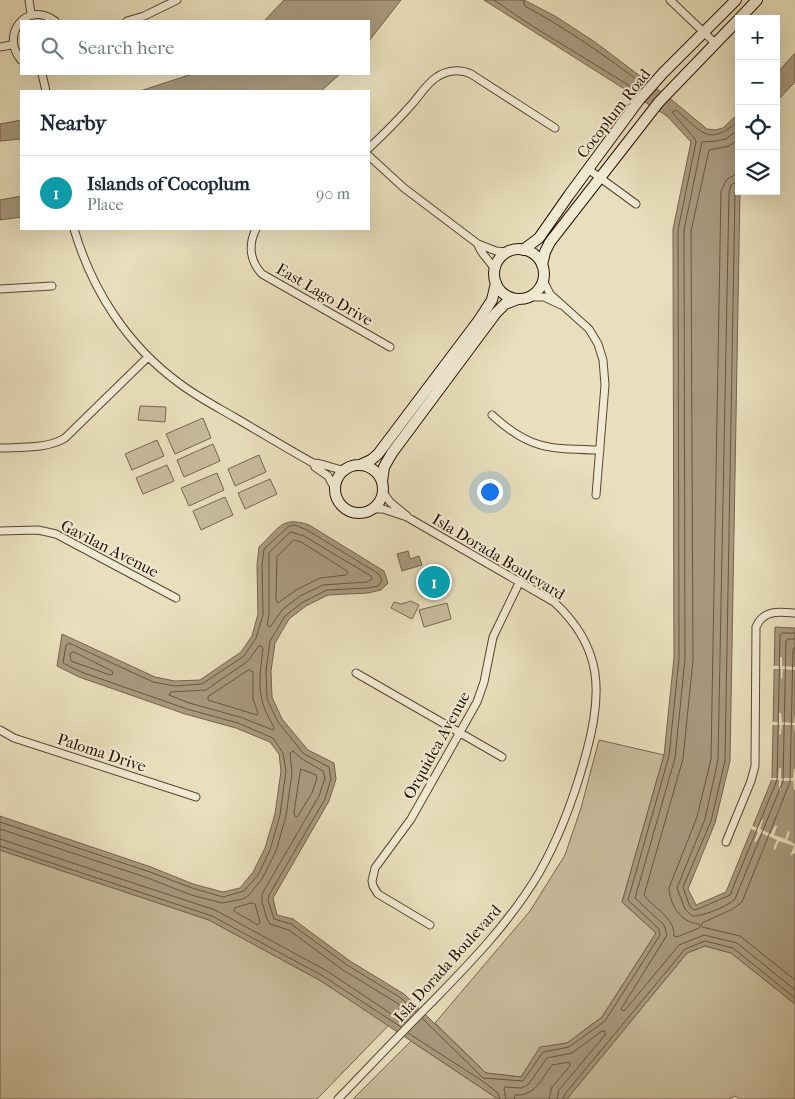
<!DOCTYPE html>
<html lang="en">
<head>
<meta charset="utf-8">
<style>
	:root { --surface:#fff; --page:#f2f2f3; --text:#1f2937; --muted:#747a83; --line:#e0e1e3; --accent:#8f2418 }
	body { margin:0; font-family:"IM FELL French Canon",serif; background:var(--page); color:var(--text) }
	.controls { position:absolute; right:15px; top:15px; display:grid; overflow:hidden; border-radius:0px; box-shadow:0 5px 20px #0002 }
	.controls button { width:45px; height:45px; display:grid; place-items:center; padding:0; border:0; border-bottom:1px solid var(--line); background:var(--surface); color:var(--text); font:25px sans-serif }
	.you { position:absolute; left:489px; top:491px; width:18px; height:18px; margin:-12px; border:4px solid #fff; border-radius:50%; background:#1a73e8; box-shadow:0 0 0 8px #1a73e833 }
	.badge { display:grid; place-items:center; width:32px; height:32px; border-radius:50%; background:var(--accent); color:#fff; font-size:16px; font-weight:700 }
	.pin { position:absolute; translate:-50% -50%; border:2px solid #fff; box-shadow:0 1px 5px #0006 }
	.list { margin:0; padding:0; list-style:none }
	h2 { display:flex; justify-content:space-between; align-items:center; height:65px; margin:0; padding:0 20px; font-size:21px }
	h2 small { font-size:16px; font-weight:400; color:var(--muted) }
	.list li { display:grid; grid-template-columns:32px 1fr auto; gap:15px; align-items:center; box-sizing:border-box; height:75px; padding:0 20px; border-top:1px solid var(--line) }
	.list b { display:block; font-size:19px; white-space:nowrap }
	.list p { margin:0; font-size:16px; white-space:nowrap; color:var(--muted) }
	.list em { font-size:16px; font-style:normal; color:var(--muted) }
	.icon { flex:none; width:28px; height:28px; fill:none; stroke:currentColor; stroke-width:2; stroke-linecap:round; stroke-linejoin:round }
	.map { position:relative; flex:none; width:795px; height:1099px; overflow:hidden }
	.search { position:absolute; background:var(--surface); box-shadow:0 5px 20px #0002; left:20px; top:20px; width:350px; height:55px; display:flex; align-items:center; gap:12px; box-sizing:border-box; padding:0 18px; border-radius:0px; color:var(--muted); font-size:19px }
	.panel { position:absolute; background:var(--surface); box-shadow:0 5px 20px #0002; left:20px; top:90px; width:350px; height:140px; border-radius:0px }
	.map>svg:first-child { display:block }
	.green { fill:#c8bc9c; stroke:#78664f }
	.water { fill:#a8997d; stroke:#75634c }
	.pier { fill:#e9dfbc }
	.lines { fill:none; stroke-linecap:round; stroke-linejoin:round }
	.shore { stroke:#685540; stroke-width:1 }
	.street-casing { stroke:#594430; stroke-width:9 }
	.secondary-casing { stroke:#291102; stroke-width:12 }
	.street { stroke:#f1ead3; stroke-width:7 }
	.secondary { stroke:#f1ead3; stroke-width:10 }
	.labels { text-anchor:middle; stroke-width:4; stroke-linejoin:round; paint-order:stroke }
	.street-label { font-size:16px; fill:#291102; stroke:#f1ead3 }
</style>
</head>
<body>
<div class="map">
<svg width="795" height="1099" viewBox="0 0 795 1099">
	<rect width="100%" height="100%" fill="#e9dfbc"/>
	<filter id="stains"><feTurbulence type="fractalNoise" baseFrequency=".004" numOctaves="4"/><feColorMatrix values="0 0 0 0 .2 0 0 0 0 .09 0 0 0 0 .02 0 0 0 .5 -.17"/></filter>
	<radialGradient id="worn" r=".72"><stop offset=".6" stop-color="#630" stop-opacity="0"/><stop offset="1" stop-color="#630" stop-opacity=".3"/></radialGradient>
	<!-- green -->
	<path class="green" d="M140 406 166 407 165 422 138 420Z
		M203 418 211 438 175 454 166 434Z
		M157 440 164 456 132 470 125 454Z
		M213 444 220 461 184 477 177 460Z
		M259 455 266 472 235 486 228 469Z
		M167 465 174 481 143 494 136 478Z
		M217 473 224 490 189 506 181 488Z
		M270 479 277 494 245 509 238 493Z
		M225 497 233 515 201 530 193 511Z
		M411 601 419 605 412 619 391 608 394 602 401 604Z
		M447 603 451 619 424 627 419 610Z
		M599 740 664 755 622 902 656 933 602 1017 567 1043 540 1048 521 1077 486 1073 435 1023 530 911 565 855 581 808Z
		M0 850 209 920 321 981 389 1025 317 1099H0Z
		M705 946 731 953 795 1004V1099H739L735 1096 728 1099H567L687 953Z
		M411 1041 498 1099H353Z"/>
	<!-- water -->
	<path class="water" d="M284 0H401L369 41V21H264Z
		M484 0H524L555 16 595 42 673 101 707 129 715 130 723 128 739 113V191H740L730 761 715 823 688 889 696 905 726 892 772 779 775 627 795 628V1004L731 953 705 946 687 953 567 1099H498L321 981 209 920 0 850V816L151 867 193 884 223 892 240 888 253 872 265 848 275 814 281 771 279 754 270 742 236 728 185 714 79 677 57 666 62 634 155 677 175 681 200 680 241 652 252 636 258 614 257 565 259 547C278 530 281 515 309 525L384 571 388 583 381 590 368 593 328 595 306 606 289 619 275 643 271 671 272 697 282 719 308 750 334 763 336 779 329 801 273 898 277 915 293 919 350 961 404 994 486 1073 521 1077 540 1047 567 1043 602 1017 656 933 622 902 664 755 674 658 673 229 691 142 667 116Z
		M795 53V82L776 102V74Z
		M192 74H340L321 91H140Z
		M21 120V139L0 141V124Z
		M21 196V217L0 220V200Z
		M408 551 410 559 419 556 422 565 402 571 397 554Z"/>
	<!-- pier -->
	<path class="pier" d="M780 657H782V666L795 667V665V670L783 669 782 679H781V669H772V666H780Z
		M779 713H781L782 722 794 723 795 714V734L794 725H782L781 734 779 735 780 725H770V722H779Z
		M779 768H781V778H793L794 769H795V790H794L793 781H781V790H779V780H769V778H778Z
		M762 819 763 820 760 829 771 834 775 825 777 826 774 835 785 839 788 831 790 832 787 840 795 844V853L790 856 794 846 779 841 775 850 773 849 777 840 761 833 756 842H754L758 832 749 828 750 825 758 828Z"/>
	<g class="lines">
		<!-- shore -->
		<path class="shore" d="M494 0 529 24 638 91
			M523 0 525 6C569 30 604 55 644 85
			M739 129 726 139 717 141 702 142 684 230 685 659 675 758 635 898 664 925 667 935 621 1009 623 1011 625 1010 679 945 704 935 737 943 795 990
			M739 139 729 146 709 150 691 231 693 660 683 759 644 895C654 909 674 916 674 936L677 937 699 928 700 926 699 924C681 923 670 905 669 888L697 817 711 759 721 191 727 179 739 173
			M739 180 731 185 729 192 718 760 705 819 677 888 685 909 692 916C702 917 728 906 735 899L783 781 786 641 788 639H795
			M739 187 735 192 725 761 711 821 683 887 690 907 694 910 698 909 730 895 777 780 780 635 782 633H795
			M291 532 304 536 371 576 372 579 367 582 323 585 300 596 282 610 271 626 269 627 267 625 269 614V553Z
			M294 540 301 542 347 571 348 573 346 575 320 578 296 590 278 603 276 600 277 557Z
			M261 646 263 649C259 681 256 698 274 727L273 730 240 717 189 703 169 695 171 692 206 690 248 661 258 647Z
			M795 647 793 649 790 782 742 902 733 909 702 923 701 925 702 927 740 936 795 980
			M74 652 112 671 113 674 110 675 71 661 70 654Z
			M249 670 253 672V699L258 713 257 715 208 700V697Z
			M301 769 316 775 317 778 312 793 298 816 296 817 294 814Z
			M0 822 150 872 192 888 223 897 244 891 258 875 270 850 280 815 286 771 283 753 273 738 238 723 187 709 81 672 63 663 66 645 69 643 153 682 175 686 202 684 244 656 256 638 263 615 262 565 264 549 289 526 295 525 307 530 379 574 382 581 378 586 368 588 327 590 303 602 285 616 270 641 266 670 267 699 278 722 304 754 329 767 331 779 325 799 269 895 268 900 274 919 291 924 347 965 401 998 416 1012
			M0 829 148 878 191 895 222 903 243 899 249 895 262 879 276 851 286 816 292 773 290 753 293 751 302 759 323 771 325 778 319 796 262 894V902L267 919 270 924 289 930 343 970 397 1003 411 1016
			M0 839 215 910 327 971 405 1023
			M0 846 212 916 323 976 401 1027
			M252 903 255 904 260 922 258 925 234 911 235 908Z
			M422 1018 483 1078 523 1081 543 1052 569 1047 605 1021 660 935 659 929 628 900 669 756 679 658 678 230 696 142 695 139 672 112 676 110C702 132 709 148 739 120
			M408 1033 481 1080 498 1093 500 1099
			M506 1099 504 1089 505 1087 521 1088 528 1085 547 1058 572 1053 602 1031H605V1035L559 1090 557 1099
			M514 1099 515 1095C536 1096 541 1079 552 1065L569 1062 570 1066 552 1087 549 1099
			M563 1099 565 1094 685 949 705 941 733 948 795 998"/>
		<!-- street casing -->
		<g class="street-casing">
			<path id="street" d="M29 0 31 14
				M670 0 715 43
				M127 21 144 16 177 0
				M0 47 11 45
				M21 60C0 35 26 0 55 21
				M42 74 46 91
				M369 148C384 134 399 119 413 103 420 95 427 83 437 77 447 70 460 69 471 74L555 128
				M369 156 404 188 478 244 496 251 507 252
				M588 169 636 204
				M74 229C92 290 127 345 179 383 196 396 215 406 234 417 260 432 286 448 313 463 320 462 334 469 343 470
				M256 229C248 245 250 261 262 274L390 347
				M478 244C480 254 490 260 495 270
				M543 280 550 294 589 329 598 344 603 360 605 385 596 495
				M0 289 52 286
				M529 297H544L561 305
				M492 415C530 450 550 449 600 450
				M0 448C21 447 47 449 65 438L148 357
				M313 463 315 467 328 476 334 487
				M383 492 390 502 407 516
				M0 531 38 530 56 534 176 598
				M356 673 502 757
				M0 730 14 738 196 797
				M726 842 751 781 755 766 756 627C764 609 779 612 795 613
				M430 925 378 894 373 886 372 881 375 868 411 819 477 702 484 682 493 637 520 581
				M338 1099C370 1066 401 1033 433 1001 472 961 510 922 539 873 560 836 575 795 586 754 603 693 603 647 554 602L407 517 383 509H372"/>
		</g>
		<!-- secondary casing -->
		<g class="secondary-casing">
			<path id="secondary" d="M739 19 757 0
				M494 274a25 25 0 1 1 50 0a25 25 0 1 1-50 0Z
				M523 250 539 238 569 195 639 100 663 73 736 0
				M542 265 545 252 550 242 659 102 739 19
				M335 489a24 24 0 1 1 48 0a24 24 0 1 1-48 0Z
				M360 465 371 460 378 454 479 320 492 300 496 283
				M382 481 384 467 392 453 496 313 505 304 518 299"/>
		</g>
		<!-- street -->
		<use href="#street" class="street"/>
		<!-- secondary -->
		<use href="#secondary" class="secondary"/>
	</g>
	<g class="labels">
		<!-- street labels -->
		<g class="street-label">
			<text transform="translate(613 113) rotate(-52)" y="6">Cocoplum Road</text>
			<text transform="translate(325 294) rotate(30)" y="6">East Lago Drive</text>
			<text transform="translate(110 548) rotate(27)" y="6">Gavilan Avenue</text>
			<text transform="translate(499 556) rotate(31)" y="6">Isla Dorada Boulevard</text>
			<text transform="translate(436 745) rotate(-61)" y="6">Orquidea Avenue</text>
			<text transform="translate(102 752) rotate(18)" y="6">Paloma Drive</text>
			<text transform="translate(447 963) rotate(-48)" y="6">Isla Dorada Boulevard</text>
		</g>
	</g>
	<rect width="100%" height="100%" filter="url(#stains)"/>
	<rect width="100%" height="100%" fill="url(#worn)"/>
</svg>
<div class="controls">
<button>+</button>
<button>−</button>
<button><svg class="icon" aria-label="locate" viewBox="0 0 24 24"><circle cx="12" cy="12" r="6"/><path d="M12 2v4M12 18v4M2 12h4M18 12h4"/></svg></button>
<button><svg class="icon" aria-label="layers" viewBox="0 0 24 24"><path d="M12 4l9 5-9 5-9-5zM3 14l9 5 9-5"/></svg></button>
</div>
<div class="you"></div>
<div class="pin badge" style="left:434px;top:582px;background:#0f9aa8">1</div>
<div class="search"><svg class="icon" aria-label="search" viewBox="0 0 24 24"><circle cx="10" cy="10" r="6"/><path d="M15 15l6 6"/></svg>Search here</div>
<section class="panel">
<h2>Nearby<small></small></h2>
<ul class="list">
<li><span class="badge" style="background:#0f9aa8">1</span><div><b>Islands of Cocoplum</b><p>Place</p></div><em>90 m</em></li>
</ul>
</section>
</div>
</body>
</html>
